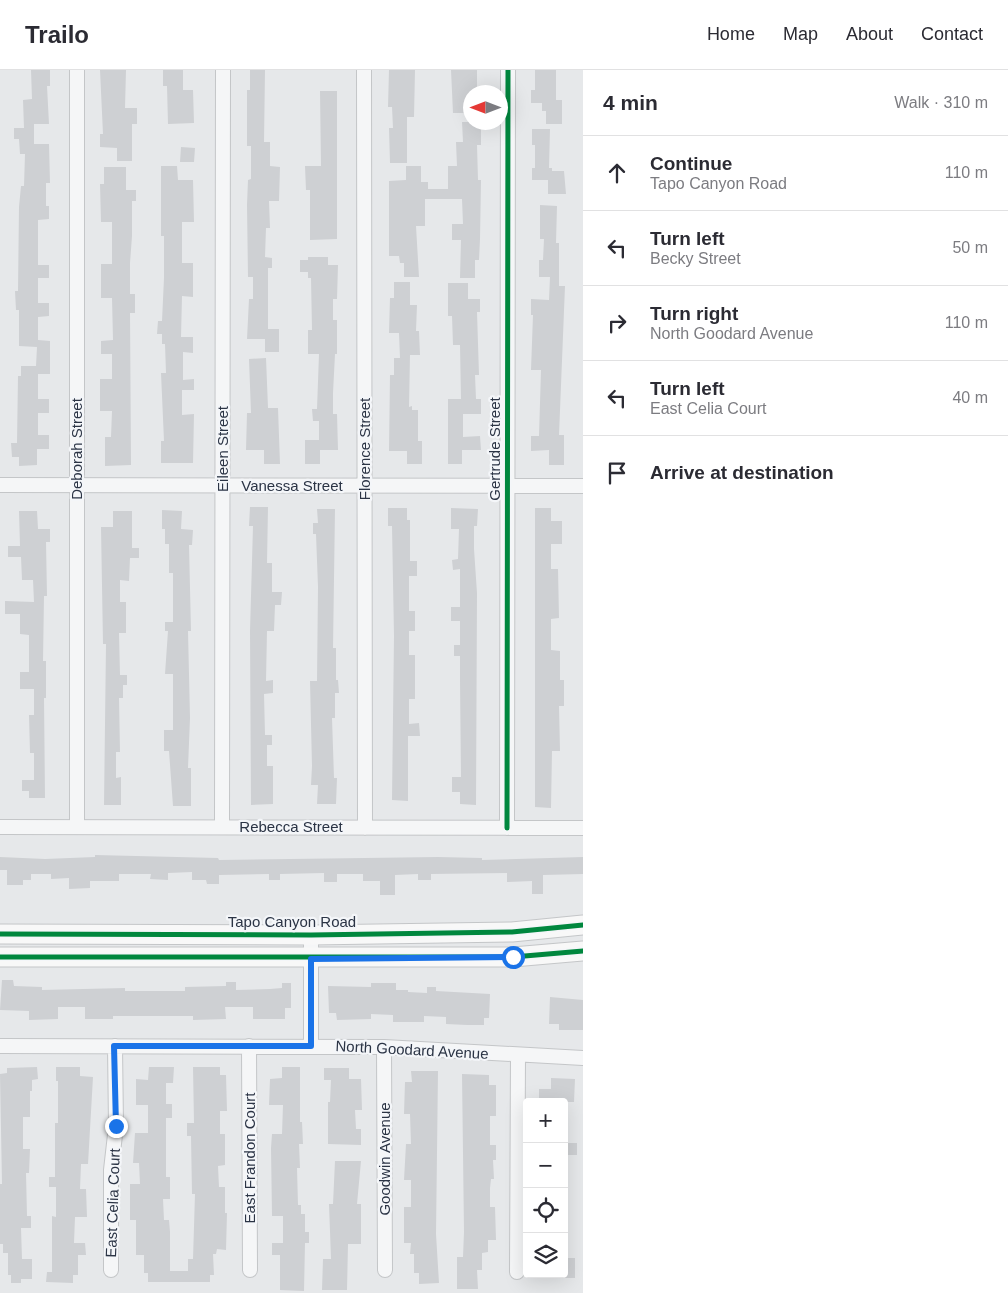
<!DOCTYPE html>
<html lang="en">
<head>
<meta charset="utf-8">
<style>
	:root { --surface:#fff; --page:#f7f7f7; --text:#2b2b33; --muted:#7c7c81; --line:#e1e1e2 }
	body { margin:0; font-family:Helvetica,sans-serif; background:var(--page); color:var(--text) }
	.controls { position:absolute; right:15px; bottom:15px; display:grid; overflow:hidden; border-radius:5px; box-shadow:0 5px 20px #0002 }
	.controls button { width:45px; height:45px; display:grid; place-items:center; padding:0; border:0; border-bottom:1px solid var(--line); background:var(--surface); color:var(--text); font:25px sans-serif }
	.compass { position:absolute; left:463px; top:15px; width:45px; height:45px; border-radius:50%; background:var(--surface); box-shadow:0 5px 20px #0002; rotate:270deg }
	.stop { position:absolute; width:15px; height:15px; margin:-11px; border:4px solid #1a73e8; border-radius:50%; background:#fff }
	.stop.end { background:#1a73e8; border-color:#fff; box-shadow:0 1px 5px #0008 }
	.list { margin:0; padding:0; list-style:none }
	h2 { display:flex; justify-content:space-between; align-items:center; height:65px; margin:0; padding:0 20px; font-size:21px }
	h2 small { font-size:16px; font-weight:400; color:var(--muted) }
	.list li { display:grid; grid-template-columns:32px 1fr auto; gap:15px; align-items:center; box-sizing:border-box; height:75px; padding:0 20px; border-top:1px solid var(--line) }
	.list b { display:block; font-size:19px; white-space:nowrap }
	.list p { margin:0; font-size:16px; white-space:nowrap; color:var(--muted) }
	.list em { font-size:16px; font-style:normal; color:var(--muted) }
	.icon { flex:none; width:28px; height:28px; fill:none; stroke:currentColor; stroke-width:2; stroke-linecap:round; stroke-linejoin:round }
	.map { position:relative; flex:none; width:583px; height:1223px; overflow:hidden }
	header { display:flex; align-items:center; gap:30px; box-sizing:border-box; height:70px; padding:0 25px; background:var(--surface); border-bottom:1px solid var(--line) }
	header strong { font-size:24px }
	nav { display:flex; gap:28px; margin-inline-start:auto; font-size:18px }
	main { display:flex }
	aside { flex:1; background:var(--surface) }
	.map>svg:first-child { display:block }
	.building { fill:#ced0d3 }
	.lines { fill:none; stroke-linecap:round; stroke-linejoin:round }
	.street-casing { stroke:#c4c6c8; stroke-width:16 }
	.secondary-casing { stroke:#c4c6c8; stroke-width:21 }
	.street { stroke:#f5f6f7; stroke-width:14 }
	.secondary { stroke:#f8f8f8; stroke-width:19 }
	.cycleway-casing { stroke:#f4f6f9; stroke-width:8 }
	.cycleway { stroke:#00873e; stroke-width:5 }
	.route { stroke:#1a73e8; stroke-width:6 }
	.labels { text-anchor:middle; stroke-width:4.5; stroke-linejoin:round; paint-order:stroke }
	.street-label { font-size:15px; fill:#2b3445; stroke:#f4f6f9 }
</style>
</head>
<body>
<header>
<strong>Trailo</strong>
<nav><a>Home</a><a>Map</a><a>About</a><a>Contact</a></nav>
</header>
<main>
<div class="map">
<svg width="583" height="1223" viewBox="0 0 583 1223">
	<rect width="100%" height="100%" fill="#e6e8ea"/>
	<!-- building -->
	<path class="building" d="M31 0H50V16H47L49 54H34V74H49L50 113H46V136H49V149L38 150V195H49V208H38V233H49V246L38 247V270L50 271V304H38V329H49V343H38V365H49V379H37V395L19 396V387H12L11 373H17L18 306H21V296H36L37 277 19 276V240H16L15 221H18L19 137 21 116H24L25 84H20L19 69H14V58H24L23 30 32 29Z
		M100 0H126L125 38H137V54H132V91H117V78L100 77V64H103Z
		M163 0H183V20H193L194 53 168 54 167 16H163Z
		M250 0H265L264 72H270V96L280 97 279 131H269L270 158H266L265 187 272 188V198H268V259H279V282H265V269H247L249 229H253V207H248L247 135 248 110 251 109V76H247V20H250Z
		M389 0H415L414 47H407V93H390L389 58H393L392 37H388Z
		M451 0H477V22H470V43H453Z
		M535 0H556V30H562V54H546V41H542V33H531V20H535Z
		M320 21H337V169L310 170V120H306L305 96H321Z
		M462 52H480L481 58V75H477L478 110H481L480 169 479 190H475V208H460L461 170H452V154H463L462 129H425V156H416L419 207H404V193H400L399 186H389V111L406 110V96H421V112H428V119H448V96H457L456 72H463Z
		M532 59H550L549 98H552V101H564L566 124H548V110H532V98H535V75H532Z
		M181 77 195 78 194 92H180Z
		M161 96H177L178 110H193L194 152H182V193H193V227L182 226 181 267H193V283L183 282V310L194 309V320H182V345L194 344 193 393H161V371H164L161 303H166L165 274H162V264H157L158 251H162L164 208V166H161Z
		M104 97H126V120H136V131H132V166L130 193V224H135V243H130L131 395 105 396V367H111L112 341H100V309H112V284H101V271L113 270 112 228H101V194H112V152H101L100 114H104Z
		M540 135 557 136 556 173H559V216H565L559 365H564V395H549V380L531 381V366H539L541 300H531L533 245H531V229L549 230 550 207H539V190H543L544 169H540Z
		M308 187H328V195H338L337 229H333V250H337V284H335L333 323V344H337L338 380H320V394H305V370H319V351H313L312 339H317L319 284H308V260H312L311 208H308V202H300V190H308Z
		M394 212H410V235H417L416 261H419L420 285H410L409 337 412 336V340H418V371H422V394H407V381H389L390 305H394V288H400L399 263H389L390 228H394Z
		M448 213H468V229H480V242H477L479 305H475L476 329H481V344H463V367L480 366 481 380H462V394H448V329H461L460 275H453L452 246H448Z
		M266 288 268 338H278L280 394H264V380H246L247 343H251L249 289Z
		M250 437H268L267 493H272V522H282L281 535H275L274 561H267L266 611 273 610V623L264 624 265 665H272V675H267V696H273V734L251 735 250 561 253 456H249Z
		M388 438H407V450H410V491H417V506H409V541H415V561H409V585H415V629H409V654L419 653 420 666H408V731L392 730 394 566 392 456H388Z
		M451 438 478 439 477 456H474V479L477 523 476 735 460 734V722H452V707H461L460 610V586H454V575H460V551H451V537H460V499L453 500 452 490 458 489 459 459H451Z
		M535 438H551V451H562V474H551V499H558L559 548 551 549V580L560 581V610H564V636H559L560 681H552L551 738 535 737Z
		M317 439H335L333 578H336V610H338L339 623H335V648H332L334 708H337L336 734H317L318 715H311L312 696 310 611H317L318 517 316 464H313V453H318Z
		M162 440 182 441 181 459 193 460 192 475H189L191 561H188L190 648 188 698H191V736H173L169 681H164V660H173V604H165L168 561H165V552H173V503H169V474H165V459H162Z
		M19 441H37L38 459H50V472H46L47 526H44L43 591H46V628H44L45 728H29V721H22V710H34V683H30L29 645H34V619H20V602H29V565L20 564V544H5V531L34 532 33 510H22L21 487H8V476H20Z
		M113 441H132V478H139V488H130L129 511 120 510V532H126V563H119L120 605H127V615H123V628H119L120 682H116V708L121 707V735H104L106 574H103L101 457H113Z
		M95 785 218 788 219 790 438 787 482 788V790L583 787V804L543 805V824H532V811L507 812V803L431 804V810H418V804L395 805V825H380V811H363V804H337V812H324V803L280 804V810H269V804L219 805V814H207L206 810H192V802L168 803V810L150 809 151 804H119V811H90V818L69 819V808L51 809V804H31V810H23V815H7V800H0V787L45 789 95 787Z
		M2 910H13L14 916 42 917V920L125 918V921H185V917L226 916V912H236V920L270 919 282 918V913H291V938H285V949H253V937H225L226 949 193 950V946H113V949H85V937H58V949L29 950V941L0 940Z
		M371 913H396V920H408V922L427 923V917H436V921L490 924 489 948H484V955H467L446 954V947L424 946V952H393V945L371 944V949L337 950 336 943H329L328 916 371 917Z
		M550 927 583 930V960H559V954H549Z
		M37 997 38 1009 32 1010V1021H30V1047H23V1079H30L29 1103H26L27 1146H31V1158H21L22 1189H32V1209H21V1213H11V1205H8V1183H3V1174H0V1114H2L0 1004 7 1003V998Z
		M56 997H80V1006L93 1007 88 1094H81L80 1119H86L87 1147H75L74 1173H85L86 1185H78V1205H73V1213L46 1212 47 1202H52V1146L56 1147V1117H49V1107H55V1053H58V1011H56Z
		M149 997H174L173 1013H166V1034H172V1048H166V1107H170V1129H163L164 1150H169L170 1162V1201H188V1189H193L195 1124H192L191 1066H187V1053H194L193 997H220V1005H226L227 1041H220V1064H225V1095L218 1096 219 1117H225V1143H227L226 1180 217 1179 216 1184H213L214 1205H210V1212H148V1203H144V1185H136V1150H130V1114H140L139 1093H133L135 1063H148V1035H136V1009L148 1010Z
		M282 997H300V1052H302L303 1074H299L300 1098H297L298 1135H301V1144H305V1162H309V1173H305L304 1221 280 1220V1185H272V1173H283V1146H272L271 1078 272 1064H282L283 1035H269L270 1009 282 1008Z
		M324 998H349V1009H361L362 1040H355L356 1059H361V1075L328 1074V1032H330L331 1010H324Z
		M411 1001H438L436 1164 439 1213 419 1214V1203H414V1184H410L411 1173H404V1137H411V1110H404L406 1074H411L410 1044H404L405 1012H412Z
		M462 1004 489 1005V1015H496V1046H490V1075H496V1090H493L494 1109H491L490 1118V1137H495L496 1170H488V1182L482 1183V1200H477L478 1219H457V1187H463L464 1162Z
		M551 1008 575 1009 574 1032H539V1019H551Z
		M564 1073H577V1085H564Z
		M335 1091H361L357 1134H361V1174H348L347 1220H322L323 1189H331L329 1134H333Z
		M564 1188H575V1208H564Z"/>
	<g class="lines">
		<!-- street casing -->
		<g class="street-casing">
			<path id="street" d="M364 0 365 758
				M0 415 583 416
				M0 757 583 758
				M77 757V0
				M222 757 223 0
				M507 758 508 0
				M311 865V976
				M0 976 384 977 583 988
				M249 976 250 1200
				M384 977 385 1200
				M111 1200V1100L116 1056 115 976
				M517 1202 518 985"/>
		</g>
		<!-- secondary casing -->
		<g class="secondary-casing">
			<path id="secondary" d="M0 864 311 865 512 862 583 855
				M0 887H513L583 881"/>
		</g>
		<!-- street -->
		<use href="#street" class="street"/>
		<!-- secondary -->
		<use href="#secondary" class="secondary"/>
		<!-- cycleway casing -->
		<g class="cycleway-casing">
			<path id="cycleway" d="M507 758 508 0
				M0 864 311 865 512 862 583 855
				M0 887H513L583 881"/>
		</g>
		<!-- cycleway -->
		<use href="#cycleway" class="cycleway"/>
	</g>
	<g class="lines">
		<!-- route -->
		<path class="route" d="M116 1056 114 976H311V889L513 887"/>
	</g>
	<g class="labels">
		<!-- street labels -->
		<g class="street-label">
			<text transform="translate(77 379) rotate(-90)" y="5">Deborah Street</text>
			<text transform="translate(223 379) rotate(-90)" y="5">Eileen Street</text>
			<text transform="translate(365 379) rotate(-90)" y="5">Florence Street</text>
			<text transform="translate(495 379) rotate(-90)" y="5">Gertrude Street</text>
			<text x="292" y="421">Vanessa Street</text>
			<text x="291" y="762">Rebecca Street</text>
			<text x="292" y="857">Tapo Canyon Road</text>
			<text transform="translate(412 980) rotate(3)" y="5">North Goodard Avenue</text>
			<text transform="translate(250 1088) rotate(-90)" y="5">East Frandon Court</text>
			<text transform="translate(385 1089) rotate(-90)" y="5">Goodwin Avenue</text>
			<text transform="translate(113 1133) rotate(-88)" y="5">East Celia Court</text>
		</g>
	</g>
</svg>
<div class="controls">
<button>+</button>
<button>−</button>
<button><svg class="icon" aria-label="locate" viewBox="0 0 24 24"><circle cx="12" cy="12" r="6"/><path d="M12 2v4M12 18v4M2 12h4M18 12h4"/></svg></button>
<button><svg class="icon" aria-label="layers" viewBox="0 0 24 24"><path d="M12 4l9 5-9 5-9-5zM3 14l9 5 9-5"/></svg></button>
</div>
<svg class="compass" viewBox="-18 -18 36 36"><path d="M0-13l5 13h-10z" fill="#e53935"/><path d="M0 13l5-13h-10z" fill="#7c7c81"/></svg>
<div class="stop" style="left:513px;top:887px"></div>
<div class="stop end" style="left:116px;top:1056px"></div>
</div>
<aside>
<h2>4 min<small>Walk · 310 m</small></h2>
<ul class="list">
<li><svg class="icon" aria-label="ahead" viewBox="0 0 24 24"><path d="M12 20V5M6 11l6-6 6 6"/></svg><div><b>Continue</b><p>Tapo Canyon Road</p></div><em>110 m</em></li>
<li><svg class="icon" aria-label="left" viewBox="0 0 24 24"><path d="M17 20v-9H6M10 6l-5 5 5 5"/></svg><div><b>Turn left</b><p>Becky Street</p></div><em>50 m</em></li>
<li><svg class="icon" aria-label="right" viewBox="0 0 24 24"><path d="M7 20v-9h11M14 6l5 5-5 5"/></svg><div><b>Turn right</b><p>North Goodard Avenue</p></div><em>110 m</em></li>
<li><svg class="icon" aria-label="left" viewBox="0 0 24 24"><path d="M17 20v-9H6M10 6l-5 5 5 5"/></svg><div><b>Turn left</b><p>East Celia Court</p></div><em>40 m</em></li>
<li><svg class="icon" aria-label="arrive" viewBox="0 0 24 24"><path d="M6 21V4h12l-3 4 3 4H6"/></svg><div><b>Arrive at destination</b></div></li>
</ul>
</aside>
</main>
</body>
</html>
